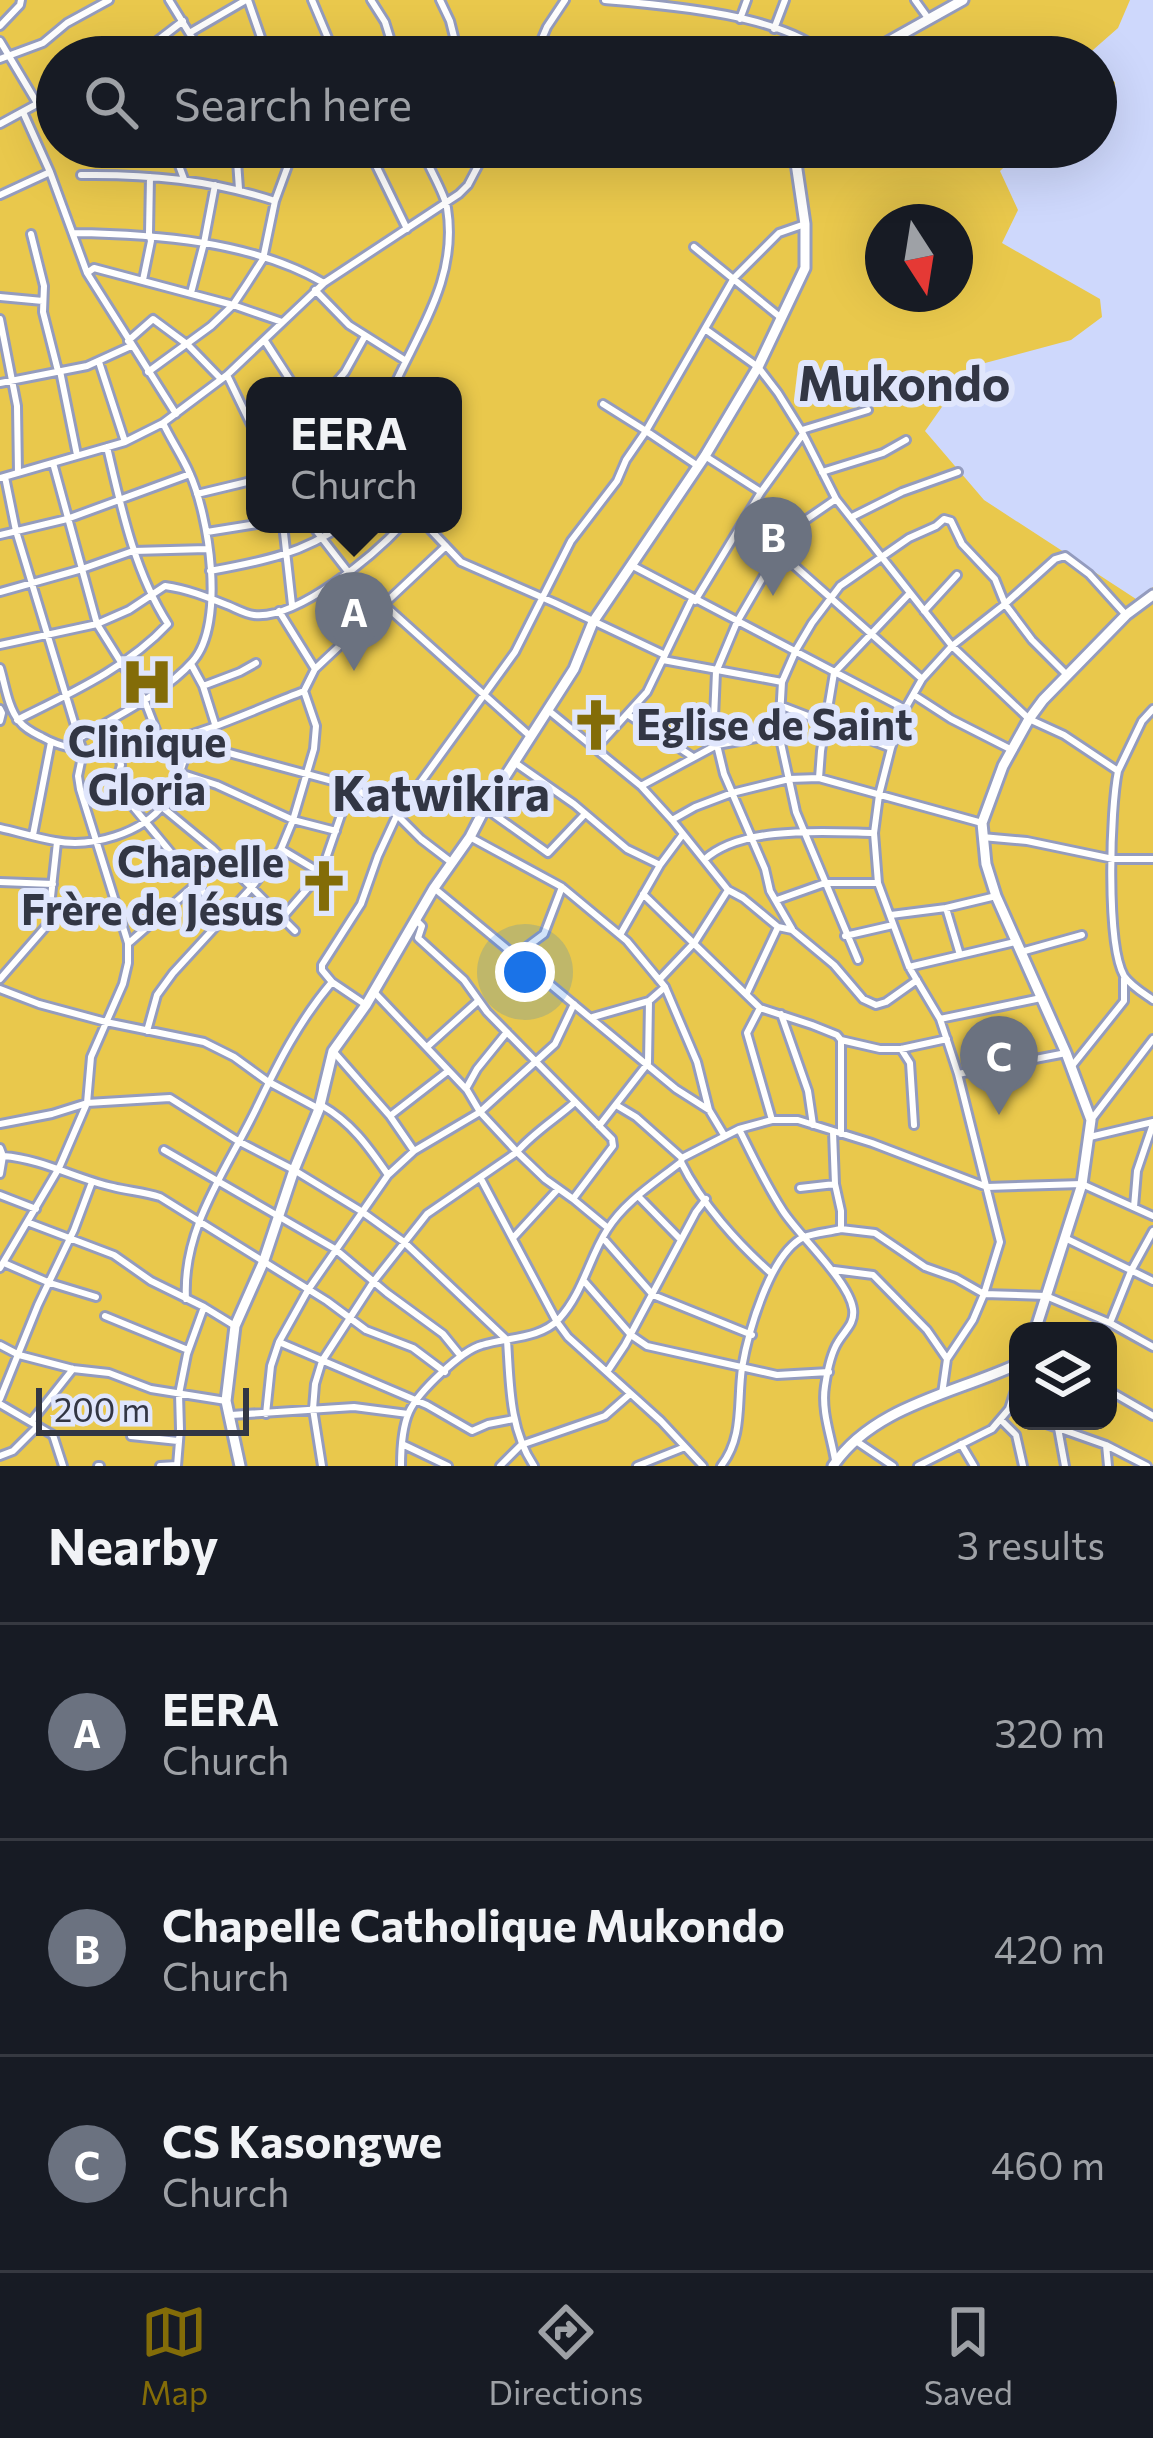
<!DOCTYPE html>
<html lang="en">
<head>
<meta charset="utf-8">
<style>
	:root { --surface:#171b24; --page:#242831; --text:#f1f3f6; --muted:#9ea1a6; --line:#363941; --accent:#836c08 }
	body { margin:0; font-family:Commissioner,sans-serif; background:var(--page); color:var(--text) }
	.controls { position:absolute; right:36px; bottom:36px; display:grid; overflow:hidden; border-radius:24px; box-shadow:0 12px 48px #0002 }
	.controls button { width:108px; height:108px; display:grid; place-items:center; padding:0; border:0; border-bottom:3px solid var(--line); background:var(--surface); color:var(--text); font:60px sans-serif }
	.compass { position:absolute; left:865px; top:204px; width:108px; height:108px; border-radius:50%; background:var(--surface); box-shadow:0 12px 48px #0002; rotate:168deg }
	.scale { position:absolute; left:36px; bottom:30px; width:213px; box-sizing:border-box; padding-left:12px; border:6px solid #323644; border-top:0; font-size:33px; line-height:42px; white-space:nowrap; color:#323644; -webkit-text-stroke:9px #e0e6fc; paint-order:stroke }
	.you { position:absolute; left:525px; top:972px; width:42px; height:42px; margin:-30px; border:9px solid #fff; border-radius:50%; background:#1a73e8; box-shadow:0 0 0 18px #1a73e833 }
	.badge { display:grid; place-items:center; width:78px; height:78px; border-radius:50%; background:var(--accent); color:#fff; font-size:39px; font-weight:700 }
	.pin { position:absolute; translate:-50% -99px; filter:drop-shadow(0 3px 6px #0008) }
	.pin::after { content:''; position:absolute; top:63px; width:42px; height:36px; background:inherit; clip-path:polygon(0 0,100% 0,50% 100%) }
	.popup { position:absolute; left:246px; top:377px; width:216px; height:156px; box-sizing:border-box; display:grid; place-content:center; border-radius:24px; background:var(--surface); filter:drop-shadow(0 3px 9px #0005); font-size:39px; white-space:nowrap; color:var(--muted) }
	.popup b { font-size:45px; color:var(--text) }
	.popup::after { content:''; position:absolute; left:50%; top:100%; margin-left:-24px; border:24px solid transparent; border-top-color:var(--surface) }
	.list { margin:0; padding:0; list-style:none }
	h2 { display:flex; justify-content:space-between; align-items:center; height:156px; margin:0; padding:0 48px; font-size:51px }
	h2 small { font-size:39px; font-weight:400; color:var(--muted) }
	.list li { display:grid; grid-template-columns:78px 1fr auto; gap:36px; align-items:center; box-sizing:border-box; height:216px; padding:0 48px; border-top:3px solid var(--line) }
	.list b { display:block; font-size:45px; white-space:nowrap }
	.list p { margin:0; font-size:39px; white-space:nowrap; color:var(--muted) }
	.list em { font-size:39px; font-style:normal; color:var(--muted) }
	.icon { flex:none; width:66px; height:66px; fill:none; stroke:currentColor; stroke-width:2; stroke-linecap:round; stroke-linejoin:round }
	.map { position:relative; flex:none; width:1153px; height:1466px; overflow:hidden }
	.search { position:absolute; background:var(--surface); box-shadow:0 12px 48px #0002; left:36px; right:36px; top:36px; height:132px; display:flex; align-items:center; gap:30px; box-sizing:border-box; padding:0 42px; border-radius:66px; color:var(--muted); font-size:45px }
	.sheet { height:804px; background:var(--surface) }
	nav { display:flex; justify-content:space-around; align-items:center; box-sizing:border-box; height:168px; border-top:3px solid var(--line); background:var(--surface); font-size:33px; color:var(--muted) }
	nav a { display:grid; justify-items:center; gap:6px }
	nav .on { color:var(--accent) }
	.map>svg:first-child { display:block }
	.green { fill:#e9c84c; fill-rule:evenodd }
	.lines { fill:none; stroke-linecap:round; stroke-linejoin:round }
	.street-casing { stroke:#949cbe; stroke-width:12 }
	.secondary-casing { stroke:#949cbe; stroke-width:15 }
	.street { stroke:#fff; stroke-width:6 }
	.secondary { stroke:#fff; stroke-width:9 }
	.labels { text-anchor:middle; stroke-width:12; stroke-linejoin:round; paint-order:stroke }
	.poi-label { font-size:42px; font-weight:bold; fill:#323644; stroke:#e0e6fc; text-anchor:start }
	.quarter-label { font-size:48px; font-weight:bold; fill:#323644; stroke:#e0e6fc }
</style>
</head>
<body>
<div class="map">
<svg width="1153" height="1466" viewBox="0 0 1153 1466">
	<rect width="100%" height="100%" fill="#ced8fc"/>
	<!-- green -->
	<path class="green" d="M0 0H1130L1118 28 1085 57H57V147H1025L1000 171 1018 210 1002 243 1100 299 1102 317 1071 340 970 367 925 431 984 500 1136 599 1153 587V1466H0ZM883 222H955V294H883ZM255 386H453V524H255ZM1018 1331H1108V1421H1018Z
		M1096 72 1115 82 1113 114 1096 137Z"/>
	<g class="lines">
		<!-- street casing -->
		<g class="street-casing">
			<path id="street" d="M169 0 204 57
				M248 0 265 49 272 57
				M312 0 336 57
				M371 0 385 22 396 57
				M440 0 450 21 459 57
				M605 0C664 5 785 14 829 57
				M915 0 928 18
				M740 19 747 0
				M0 26 20 5 21 0
				M774 29 785 0
				M191 32 246 0
				M0 41 37 103
				M112 57 128 52 133 57
				M136 57 183 21
				M534 57 547 27 565 0
				M0 59 43 43 67 23 109 0
				M23 112 50 172 87 273 176 414
				M0 124 57 93
				M172 147 184 179
				M236 147 239 189
				M367 147 407 229
				M81 175C148 174 211 180 275 201
				M0 195 50 172
				M73 233C154 234 252 241 324 283
				M31 234 44 286 43 312 58 371
				M694 247 780 317
				M87 273 94 268 233 305 282 322
				M143 280 151 241 149 233 150 177
				M315 290 349 325 406 361
				M191 293 204 243 215 185
				M0 297 43 301
				M0 319 17 406 18 473
				M705 329 758 367 778 393 801 430 836 499 952 646 1029 719 1064 735 1118 771C1110 809 1106 944 1124 976 1131 986 1143 993 1153 1000
				M128 341 153 319 188 345 221 379
				M265 341 294 386
				M99 362 125 442
				M60 371 77 455
				M148 372 211 326 233 305 247 284 263 259 275 201 293 152 304 147
				M227 375 255 433
				M0 383 87 366 131 346
				M333 386 345 372 365 336
				M394 386C421 327 458 276 447 208 444 191 427 166 421 147
				M802 430 868 410
				M705 456 761 492
				M53 463 97 624 144 699 161 743
				M698 466 646 431 734 278 779 233 805 224
				M822 472 883 453 906 440
				M0 478 125 442 163 423 227 375 324 283 459 194 468 185 488 147
				M197 494 247 482 255 477
				M852 517 902 492 958 472
				M283 524 292 605
				M311 524 349 573 530 736
				M425 524 461 562 555 603 665 655
				M207 532 257 524
				M0 535 67 519 190 474
				M779 552 922 679
				M633 566 905 709
				M210 571C258 562 304 554 343 524
				M0 592 82 569 133 551 207 549
				M695 601 761 492 803 434
				M279 611 315 669
				M924 611 957 575
				M0 645 97 624 129 610 165 586C187 589 207 597 227 605 235 608 245 614 254 615 298 620 375 554 403 524
				M663 660 782 682
				M191 664 203 686 215 724
				M0 668C5 684 8 708 19 721 25 729 34 733 42 737 117 779 231 718 304 691L315 669 446 546
				M203 686 240 672 256 663
				M914 695 951 719 1010 749
				M782 706 891 748
				M0 709 2 713 0 721
				M548 710 641 786 672 820 728 890 743 898 778 927 792 930 834 965 863 999 876 1005 886 1002 917 980
				M627 714 693 757
				M17 720C71 693 127 668 168 624 134 571 121 507 107 447
				M78 739C116 716 164 694 193 661 226 623 209 515 189 472 182 456 171 440 163 423
				M181 740 351 786 397 815 421 839 451 862
				M597 747 647 692 691 601
				M118 753 121 765 115 785 225 918
				M514 762 574 804 627 849 660 865
				M1118 771 1142 721 1153 709
				M180 773 217 785 293 820 336 831
				M819 778 821 751 834 673 910 593
				M641 786 717 745 779 734
				M162 807 213 849 295 931
				M485 808 548 853 585 814
				M672 820 695 807 732 793 789 779 819 778 982 823
				M0 828C18 832 37 838 55 841 91 848 142 834 165 803 177 785 183 763 190 742
				M33 835 51 742
				M470 837 562 887 627 941 665 987 697 1062 709 1110
				M982 837 1027 841 1113 859H1153
				M281 849 321 873
				M704 860C741 825 826 832 874 833
				M0 882 53 884
				M434 888 676 1089 709 1110 724 1135
				M643 894 760 1008 812 1025 837 1035 841 1040 880 1049H901L947 1039
				M777 900 825 883H878
				M946 908 960 955
				M891 915 946 908 996 896
				M282 918 321 873 351 786
				M415 919 422 926 418 938 464 980 487 1012 612 1139 613 1146 573 1199
				M792 929 770 891 765 869 724 774 717 745 714 718 716 672 737 622 783 543 804 521 836 499
				M620 935 660 865 683 834
				M845 936 893 925
				M130 942 195 885
				M1021 952 1082 935
				M517 954 544 934 562 887
				M858 960 796 812 779 734 782 682 796 650 812 623 840 586 909 538 936 526 944 519 951 521 962 544 995 579 1005 604 1032 640 1067 675
				M909 967 1015 942
				M0 979 48 924 57 842
				M659 980 695 942 728 890
				M0 989 39 1004 106 1022 204 1042 234 1057 267 1081 319 1109
				M375 993 467 1090 480 1112 517 1152 545 1179 573 1199 608 1228
				M747 993 778 927
				M366 1005 332 982 322 970V965L361 904 378 856 397 815 515 652 571 541 617 481 626 460 646 431 603 404
				M760 1008 747 1033 772 1120
				M781 1014 808 1091 813 1125
				M593 1017 649 1001 665 987
				M940 1019 1041 998
				M147 1031 157 995 173 973 252 887 281 849 293 820 314 749 316 726 304 691
				M427 1047 478 1001
				M901 1049 910 1063 914 1125
				M333 1051 390 1116 414 1151
				M1072 1066 1124 1001V979
				M958 1074 1066 1053
				M467 1087 477 1069 507 1032
				M321 1105C351 1122 368 1146 388 1175
				M616 1105 636 1117 682 1158
				M390 1116 448 1071
				M1091 1120 1153 1039
				M0 1124 52 1114 87 1103 170 1098 238 1141 294 1170 361 1211 404 1242 507 1340C510 1384 509 1429 534 1466
				M599 1126 648 1063 649 1001
				M739 1129C753 1157 766 1185 783 1211 800 1237 849 1281 853 1309 855 1324 845 1330 838 1342 831 1353 827 1373 825 1386 821 1411 831 1436 835 1460
				M841 1134V1040
				M1090 1137 1153 1122
				M0 1148 3 1156 0 1174
				M164 1150 335 1249 387 1293 443 1334 460 1355
				M3 1156C43 1159 76 1179 113 1187 129 1191 144 1192 160 1197L327 1301 366 1330 413 1348 445 1372
				M681 1162C701 1203 738 1244 772 1274
				M481 1179 557 1322 568 1337 661 1421 703 1466
				M800 1188 835 1184
				M0 1195 36 1209
				M638 1196 681 1240
				M1134 1207 1137 1171 1153 1124
				M27 1222 114 1255 151 1281 204 1307
				M841 1229 875 1233 925 1267 956 1278 984 1294 1046 1296 1110 1323 1153 1347
				M513 1238 558 1189
				M603 1238 653 1295 752 1335
				M1065 1238 1153 1281
				M4 1263 50 1283 96 1297
				M0 1268 59 1168 87 1103 91 1057 123 984 128 963V943L80 789 78 776 83 752 16 531 5 477
				M834 1270 873 1275 927 1330 947 1359
				M584 1281 631 1335 647 1346 777 1375 829 1372
				M186 1299C182 1228 226 1171 256 1109 278 1063 299 1021 332 982
				M105 1316 188 1350
				M1110 1323 1131 1271 1153 1231
				M279 1342 427 1405 472 1431 488 1424 514 1419
				M0 1345 19 1355 73 1369 109 1373 151 1389 226 1401
				M607 1372 625 1345 696 1212 706 1199
				M1108 1390 1153 1416
				M942 1394 947 1359 973 1320 984 1294 1000 1242 958 1074 940 1019 909 967 878 883 874 833 879 795 891 748 905 709 922 679 952 646 1005 604 1055 559 1065 556 1089 574 1126 615
				M0 1399 38 1305 74 1230 92 1182
				M0 1404 53 1435 63 1466
				M266 1414 271 1366 279 1342 308 1290 388 1175 414 1151 480 1112 555 1044 574 1004
				M231 1415 354 1407 408 1414
				M1001 1420 1016 1435 1023 1466
				M1038 1421 1106 1445 1147 1466
				M31 1422 73 1369
				M1058 1428 1065 1466
				M131 1436 178 1441
				M856 1441 893 1466
				M402 1444 448 1466
				M961 1444 974 1466
				M1106 1445 1108 1466
				M0 1456 13 1451 38 1426
				M98 1466H100
				M160 1466 177 1465
				M177 1466 180 1429 179 1394 187 1354 204 1307 235 1326
				M322 1466 313 1409 315 1384 322 1361 374 1281 427 1214 517 1152C533 1133 556 1119 575 1102
				M401 1466C401 1448 402 1428 409 1412 418 1392 462 1350 482 1345 508 1337 540 1339 559 1319 583 1293 589 1258 607 1230 624 1202 656 1182 681 1162L682 1158 739 1129 772 1120H798L872 1143 987 1187 1082 1184 1153 1216
				M500 1466 521 1445 605 1416 630 1394
				M637 1466 685 1447
				M721 1466C744 1437 737 1402 742 1368 748 1333 770 1253 804 1237 815 1233 829 1232 841 1229V1211L835 1184 833 1132
				M918 1466 992 1429 1009 1409 1018 1381"/>
		</g>
		<!-- secondary casing -->
		<g class="secondary-casing">
			<path id="secondary" d="M861 57 963 0
				M1035 1331 1082 1184 1091 1120 1066 1053 996 896 986 864 982 823 1003 766 1029 719 1043 700 1126 615 1153 595
				M240 1466 226 1401 235 1326 263 1263 294 1170 319 1109 333 1051 366 1005 434 888 470 837 485 808 574 669 593 622 705 456 758 367 805 268V224L796 163 799 147
				M833 1466C873 1406 956 1393 1018 1364"/>
		</g>
		<!-- street -->
		<use href="#street" class="street"/>
		<!-- secondary -->
		<use href="#secondary" class="secondary"/>
	</g>
	<!-- icons -->
	<defs>
		<g id="hospital-bare" transform="scale(4.14)"><path d="M-5-5h3v3.5h4V-5h3V5h-3V1.5h-4V5h-3Z" fill="#836c08" stroke="#e0e6fc" stroke-width="2.5" paint-order="stroke"/></g>
		<g id="church-bare" transform="scale(4.14)"><path d="M-1.2-6h2.4v3.5h3.3v2.4h-3.3V6h-2.4V-.1h-3.3v-2.4h3.3Z" fill="#836c08" stroke="#e0e6fc" stroke-width="2.5" paint-order="stroke"/></g>
	</defs>
	<g fill-rule="evenodd">
		<use href="#hospital-bare" x="147" y="682"/>
		<use href="#church-bare" x="596" y="725"/>
		<use href="#church-bare" x="324" y="886"/>
	</g>
	<g class="labels">
		<!-- poi labels -->
		<g class="poi-label">
			<text x="636" y="740">Eglise de Saint</text>
			<text x="147" y="757" text-anchor="middle">Clinique<tspan x="147" dy="48">Gloria</tspan></text>
			<text x="284" y="877" text-anchor="end">Chapelle<tspan x="284" dy="48">Frère de Jésus</tspan></text>
		</g>
		<!-- quarter labels -->
		<g class="quarter-label">
			<text x="904" y="401">Mukondo</text>
			<text x="441" y="811">Katwikira</text>
		</g>
	</g>
</svg>
<div class="controls">
<button><svg class="icon" aria-label="layers" viewBox="0 0 24 24"><path d="M12 4l9 5-9 5-9-5zM3 14l9 5 9-5"/></svg></button>
</div>
<svg class="compass" viewBox="-18 -18 36 36"><path d="M0-13l5 13h-10z" fill="#e53935"/><path d="M0 13l5-13h-10z" fill="#9ea1a6"/></svg>
<div class="scale">200 m</div>
<div class="you"></div>
<div class="pin badge" style="left:354px;top:671px;background:#6b7280">A</div>
<div class="popup"><b>EERA</b>Church</div>
<div class="pin badge" style="left:773px;top:596px;background:#6b7280">B</div>
<div class="pin badge" style="left:999px;top:1115px;background:#6b7280">C</div>
<div class="search"><svg class="icon" aria-label="search" viewBox="0 0 24 24"><circle cx="10" cy="10" r="6"/><path d="M15 15l6 6"/></svg>Search here</div>
</div>
<section class="sheet">
<h2>Nearby<small>3 results</small></h2>
<ul class="list">
<li><span class="badge" style="background:#6b7280">A</span><div><b>EERA</b><p>Church</p></div><em>320 m</em></li>
<li><span class="badge" style="background:#6b7280">B</span><div><b>Chapelle Catholique Mukondo</b><p>Church</p></div><em>420 m</em></li>
<li><span class="badge" style="background:#6b7280">C</span><div><b>CS Kasongwe</b><p>Church</p></div><em>460 m</em></li>
</ul>
</section>
<nav>
<a class="on"><svg class="icon" aria-label="map" viewBox="0 0 24 24"><path d="M3 6l6-2 6 2 6-2v14l-6 2-6-2-6 2zM9 4v14M15 6v14"/></svg>Map</a>
<a><svg class="icon" aria-label="directions" viewBox="0 0 24 24"><path d="M12 3l9 9-9 9-9-9zM9 14v-3h6M13 9l2 2-2 2"/></svg>Directions</a>
<a><svg class="icon" aria-label="saved" viewBox="0 0 24 24"><path d="M7 4h10v16l-5-4-5 4z"/></svg>Saved</a>
</nav>
</body>
</html>
